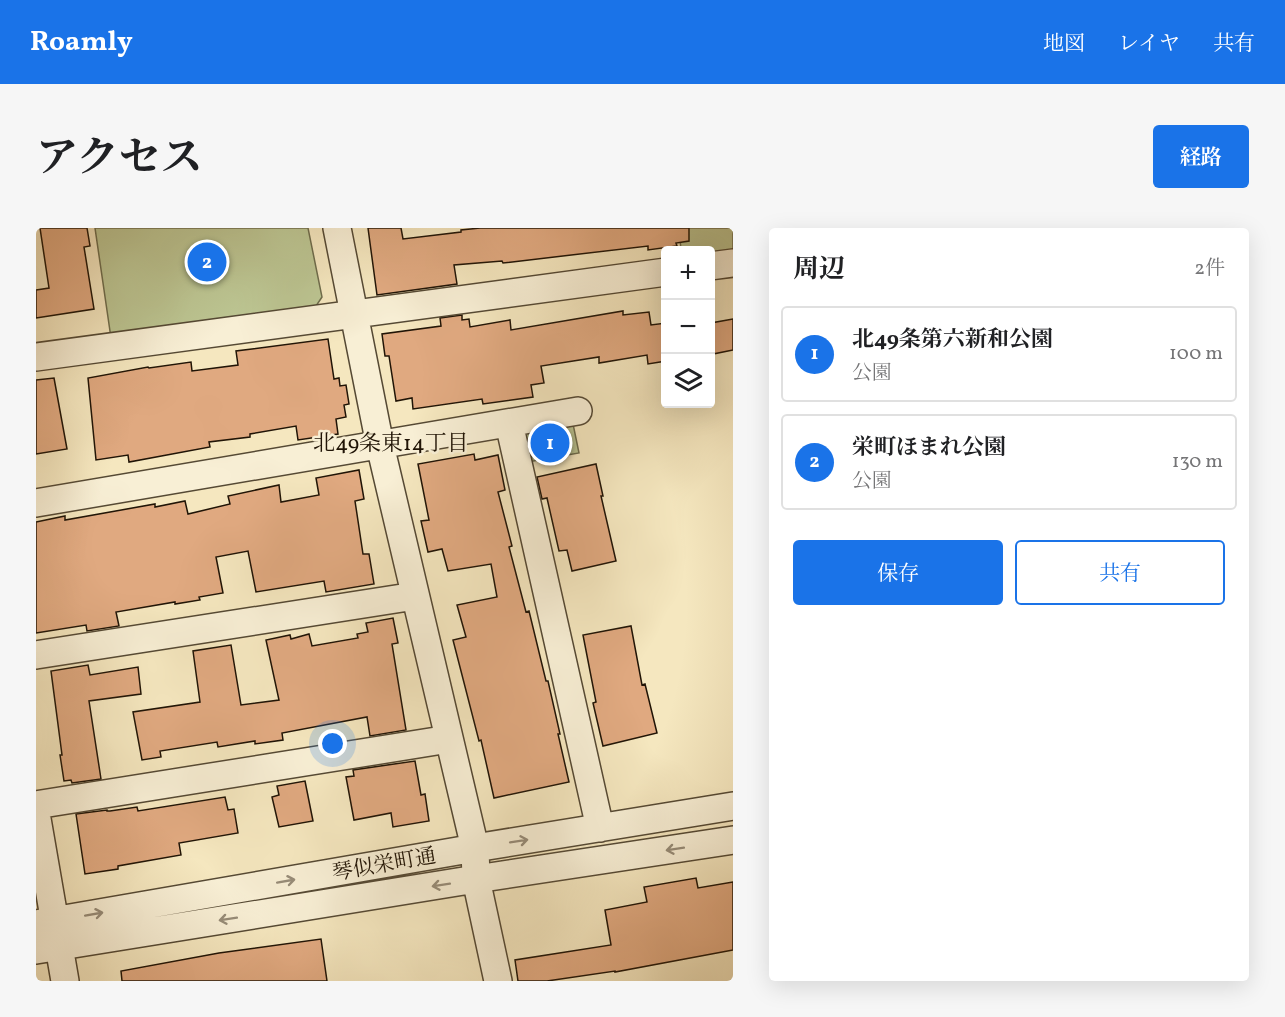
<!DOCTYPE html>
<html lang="ja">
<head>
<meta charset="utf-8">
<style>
	:root { --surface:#fff; --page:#f6f6f6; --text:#202124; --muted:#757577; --line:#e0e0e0; --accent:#1a73e8 }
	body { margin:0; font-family:Vollkorn,"Noto Serif JP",serif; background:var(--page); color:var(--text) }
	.controls { position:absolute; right:18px; top:18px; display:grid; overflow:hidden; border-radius:6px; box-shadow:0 6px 24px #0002 }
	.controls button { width:54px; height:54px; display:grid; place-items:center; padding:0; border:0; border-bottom:2px solid var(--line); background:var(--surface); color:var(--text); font:30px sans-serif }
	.you { position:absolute; left:297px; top:516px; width:21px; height:21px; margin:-15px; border:4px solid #fff; border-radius:50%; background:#1a73e8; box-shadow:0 0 0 9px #1a73e833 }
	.badge { display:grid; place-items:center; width:39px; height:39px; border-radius:50%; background:var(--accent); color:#fff; font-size:20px; font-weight:700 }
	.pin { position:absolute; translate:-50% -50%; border:3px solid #fff; box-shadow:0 2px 6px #0006 }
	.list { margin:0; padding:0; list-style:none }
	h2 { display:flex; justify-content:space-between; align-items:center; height:78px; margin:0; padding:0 24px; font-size:26px }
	h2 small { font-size:20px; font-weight:400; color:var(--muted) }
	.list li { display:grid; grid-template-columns:39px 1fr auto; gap:18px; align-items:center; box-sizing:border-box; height:96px; margin:0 12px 12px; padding:0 12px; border:2px solid var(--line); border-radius:6px }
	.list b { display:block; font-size:22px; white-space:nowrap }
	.list p { margin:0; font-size:20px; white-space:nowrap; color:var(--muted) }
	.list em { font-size:20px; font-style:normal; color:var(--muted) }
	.actions { display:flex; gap:12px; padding:18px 24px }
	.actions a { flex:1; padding:14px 0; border:2px solid var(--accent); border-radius:6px; text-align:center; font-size:21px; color:var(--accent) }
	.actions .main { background:var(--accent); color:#fff }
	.icon { flex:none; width:33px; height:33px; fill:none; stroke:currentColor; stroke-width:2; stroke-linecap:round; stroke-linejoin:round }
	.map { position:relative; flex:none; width:697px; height:753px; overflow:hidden; border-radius:6px }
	header { display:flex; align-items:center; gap:36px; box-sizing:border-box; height:84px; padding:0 30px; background:var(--accent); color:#fff }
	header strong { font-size:28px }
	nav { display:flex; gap:33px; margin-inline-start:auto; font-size:21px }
	.intro { display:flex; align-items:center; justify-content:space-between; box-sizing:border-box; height:144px; padding:0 36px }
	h1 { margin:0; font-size:42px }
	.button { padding:15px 27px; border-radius:6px; background:var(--accent); color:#fff; font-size:21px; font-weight:700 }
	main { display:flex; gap:36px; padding:0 36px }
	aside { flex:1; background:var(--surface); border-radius:6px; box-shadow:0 6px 24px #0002 }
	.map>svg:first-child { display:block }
	.green { fill:#bcc592; stroke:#6e6c4c; stroke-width:1.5 }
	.building { fill:#e0a980; stroke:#201406; stroke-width:1.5 }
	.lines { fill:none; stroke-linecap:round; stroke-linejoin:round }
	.minor-casing { stroke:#554934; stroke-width:30 }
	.minor { stroke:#f8efd5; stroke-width:27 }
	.oneway { stroke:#978c78 }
	.labels { text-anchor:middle; stroke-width:5; stroke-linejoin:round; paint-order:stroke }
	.street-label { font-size:21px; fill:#201406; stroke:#f8efd5 }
	.neighbourhood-label { font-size:22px; fill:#201406; stroke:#f8efd5 }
</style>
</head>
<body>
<header>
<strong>Roamly</strong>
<nav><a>地図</a><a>レイヤ</a><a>共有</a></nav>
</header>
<div class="intro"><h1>アクセス</h1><a class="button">経路</a></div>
<main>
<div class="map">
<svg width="697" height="753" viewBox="0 0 697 753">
	<rect width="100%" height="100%" fill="#f5e7bf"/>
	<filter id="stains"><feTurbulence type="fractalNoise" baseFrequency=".00333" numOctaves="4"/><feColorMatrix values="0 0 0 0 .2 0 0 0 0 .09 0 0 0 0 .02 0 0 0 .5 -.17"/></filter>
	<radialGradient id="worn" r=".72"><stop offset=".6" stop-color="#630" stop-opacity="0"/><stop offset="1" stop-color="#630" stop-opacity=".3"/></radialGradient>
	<!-- green -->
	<path class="green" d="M59 0H272L286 69 278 81 75 110Z
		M643 0H697V24L675 28 674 22H645Z
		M537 196 543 225 492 234 486 205Z"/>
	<!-- building -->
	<path class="building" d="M4 0H51L54 18 48 19 58 81 0 90V62L13 60Z
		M332 0H365L367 11 425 4V2L444 0H653V13L640 15 641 18 612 22V18L467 35 466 33 418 37 421 56 341 67Z
		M587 83V87L613 84 615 97 630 95V133L612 136 611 127 563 135V129L505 138 508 155 495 157 497 169 447 176 446 171 377 181 376 170 360 173 353 128H349L346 106 405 98 404 90 426 87V92L433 91 434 99 474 92 475 102Z
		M697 91V122L677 126 675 108V95Z
		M292 111 298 151 303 150 304 158 310 157 313 176 308 177 310 189 300 191 302 206 262 212 260 198 214 206V209L173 214 174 219 93 234 92 227 60 232 52 150 112 139 113 140 155 134 156 143 202 137 200 123Z
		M18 150 31 221 0 226V152Z
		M438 226 439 232 462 227 469 262 462 264 476 318 473 319 490 384 493 383 510 453H512L524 506H522L533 554 458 570 445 512 443 513 417 412 430 409 421 377 461 369 455 336 412 343 406 321 392 324 385 293 393 292 382 236Z
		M560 236 567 268H565L580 333 536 343 531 322 523 323 511 270 506 271 501 249Z
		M323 242 328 271 319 273 327 326H333L338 356 290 364 288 353 220 364 212 323 180 329 187 365 163 369 164 372 139 376V374L80 384 83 398 51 403 50 397 0 405V294L29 288V292L119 276V279L149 273 152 286 194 276 192 268 243 257 245 274 283 267 280 250Z
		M357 390 362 415 356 416 370 502 334 508 331 489 246 505 247 512 219 516V513L182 519 181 514 124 523 125 529 106 532 97 484 164 474 157 423 195 417 205 477 243 472 230 412 254 407 255 411 273 406 276 418 322 410 321 406 332 404 330 395Z
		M595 398 606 457 609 456 621 505 567 518 557 475 560 474 547 407Z
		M52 437 54 447 102 439 105 466 53 473 65 551 36 555 35 552 28 553 24 527H26L15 443Z
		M379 533 385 567 389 566 393 593 357 599 355 585 318 592 310 549 318 548 317 542Z
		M269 553 277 593 243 599 236 569 243 567 241 558Z
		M189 569 192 582 198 581 202 605 143 615 145 627 82 638V641L49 646 40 586 71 582V583H74L101 579 102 583Z
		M660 650 662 660 697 654V722L579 744V743L511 753H482L479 732 575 717 569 682 611 674 608 659Z
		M285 711 291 753H86L85 743 183 725Z"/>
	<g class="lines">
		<!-- minor casing -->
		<g class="minor-casing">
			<path id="minor" d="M301 0 344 217 439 620 440 651 462 753
				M674 38 697 35
				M0 129 630 44
				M473 195 564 600
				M0 275 542 183
				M0 427 379 368
				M0 577 413 511
				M0 585 29 753
				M0 696 439 620 697 578
				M0 722 440 651 697 612"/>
		</g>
		<!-- minor -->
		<use href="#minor" class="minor"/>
	</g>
	<!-- one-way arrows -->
	<defs><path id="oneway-shaft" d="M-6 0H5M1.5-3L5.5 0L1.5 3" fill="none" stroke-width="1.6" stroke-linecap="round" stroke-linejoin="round" transform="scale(1.5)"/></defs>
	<g class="oneway">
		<use href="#oneway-shaft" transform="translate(483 613) rotate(-9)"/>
		<use href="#oneway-shaft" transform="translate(639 621) rotate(171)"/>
		<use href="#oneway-shaft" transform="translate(250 653) rotate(-10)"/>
		<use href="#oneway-shaft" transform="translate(405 657) rotate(171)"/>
		<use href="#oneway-shaft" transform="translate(58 686) rotate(-10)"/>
		<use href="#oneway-shaft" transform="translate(192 691) rotate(171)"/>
	</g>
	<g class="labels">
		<!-- street labels -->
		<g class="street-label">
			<text transform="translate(348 636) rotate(-10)" y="7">琴似栄町通</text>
		</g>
		<!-- neighbourhood labels -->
		<g class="neighbourhood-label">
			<text x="355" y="222">北49条東14丁目</text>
		</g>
	</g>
	<rect width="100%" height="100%" filter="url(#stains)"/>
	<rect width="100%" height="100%" fill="url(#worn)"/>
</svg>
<div class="controls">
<button>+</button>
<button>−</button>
<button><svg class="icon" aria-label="layers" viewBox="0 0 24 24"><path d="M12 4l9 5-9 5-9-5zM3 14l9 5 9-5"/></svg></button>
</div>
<div class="you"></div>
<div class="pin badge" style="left:514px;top:215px">1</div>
<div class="pin badge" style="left:171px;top:34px">2</div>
</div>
<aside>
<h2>周辺<small>2件</small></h2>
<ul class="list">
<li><span class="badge">1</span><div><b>北49条第六新和公園</b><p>公園</p></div><em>100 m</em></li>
<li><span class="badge">2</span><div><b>栄町ほまれ公園</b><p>公園</p></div><em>130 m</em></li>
</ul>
<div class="actions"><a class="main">保存</a><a>共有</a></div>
</aside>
</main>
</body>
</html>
